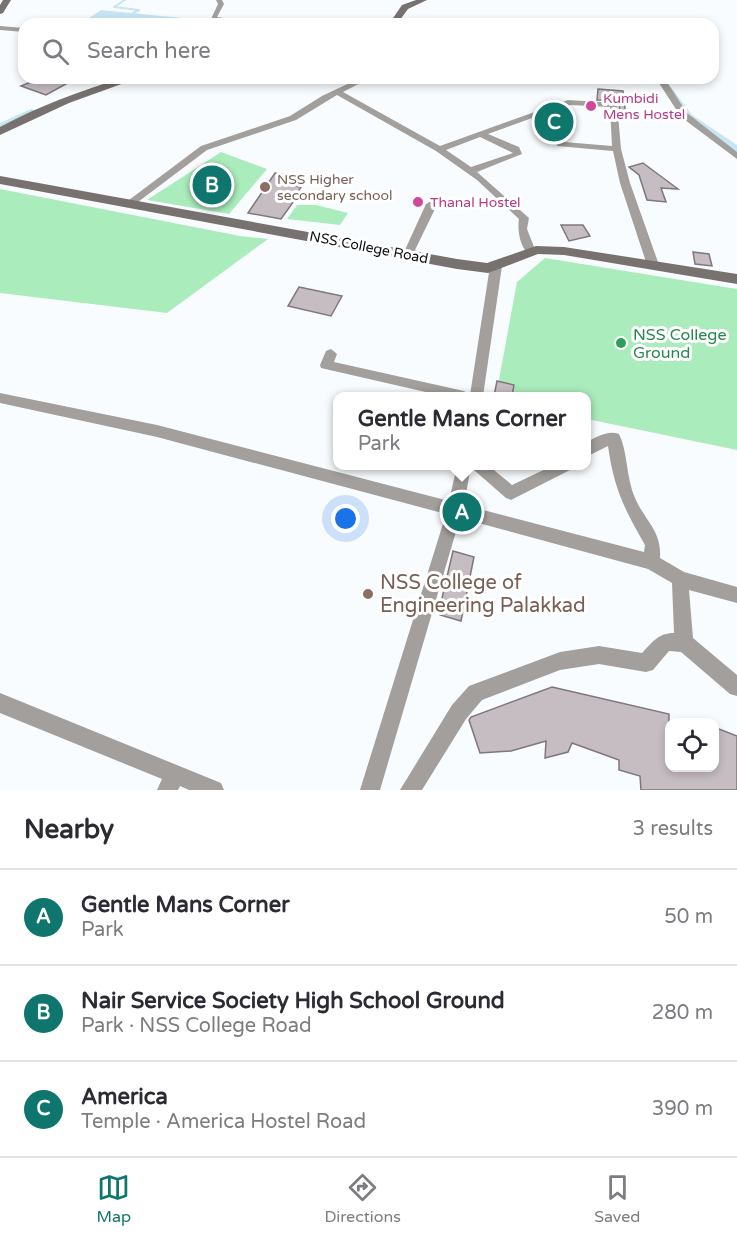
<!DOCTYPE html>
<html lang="en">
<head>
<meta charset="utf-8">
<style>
	:root { --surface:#fff; --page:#f7f7f7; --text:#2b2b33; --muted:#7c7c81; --line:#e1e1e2; --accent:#0f766e }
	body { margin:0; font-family:"Varela Round",sans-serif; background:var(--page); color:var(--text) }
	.controls { position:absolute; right:18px; bottom:18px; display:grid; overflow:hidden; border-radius:12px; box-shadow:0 3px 9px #0003 }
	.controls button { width:54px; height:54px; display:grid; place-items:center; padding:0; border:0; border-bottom:2px solid var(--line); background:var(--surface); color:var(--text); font:30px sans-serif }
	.you { position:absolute; left:346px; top:519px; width:21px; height:21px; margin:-15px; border:4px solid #fff; border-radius:50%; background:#1a73e8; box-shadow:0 0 0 9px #1a73e833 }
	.badge { display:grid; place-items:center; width:39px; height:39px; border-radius:50%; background:var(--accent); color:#fff; font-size:20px; font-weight:700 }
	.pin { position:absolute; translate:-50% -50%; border:3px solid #fff; box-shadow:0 2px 6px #0006 }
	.popup { position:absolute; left:333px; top:392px; width:258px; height:78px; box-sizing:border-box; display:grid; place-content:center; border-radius:12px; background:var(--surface); filter:drop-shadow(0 2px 4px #0005); font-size:20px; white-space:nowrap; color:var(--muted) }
	.popup b { font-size:22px; color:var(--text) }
	.popup::after { content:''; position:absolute; left:50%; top:100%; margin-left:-12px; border:12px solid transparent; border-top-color:var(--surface) }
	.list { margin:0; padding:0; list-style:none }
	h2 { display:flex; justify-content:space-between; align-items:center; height:78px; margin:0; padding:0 24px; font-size:26px }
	h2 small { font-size:20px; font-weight:400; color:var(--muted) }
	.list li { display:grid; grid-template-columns:39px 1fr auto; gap:18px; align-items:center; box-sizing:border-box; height:96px; padding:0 24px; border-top:2px solid var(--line) }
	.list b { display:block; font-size:22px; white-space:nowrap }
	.list p { margin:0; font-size:20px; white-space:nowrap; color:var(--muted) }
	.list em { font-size:20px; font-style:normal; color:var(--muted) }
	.icon { flex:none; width:33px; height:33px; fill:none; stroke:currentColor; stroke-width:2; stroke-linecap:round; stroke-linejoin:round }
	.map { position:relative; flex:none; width:737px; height:790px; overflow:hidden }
	.search { position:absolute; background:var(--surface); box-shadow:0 3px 9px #0003; left:18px; right:18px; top:18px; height:66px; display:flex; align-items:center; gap:15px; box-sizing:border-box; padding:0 21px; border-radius:18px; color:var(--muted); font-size:22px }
	.sheet { height:366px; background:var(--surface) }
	nav { display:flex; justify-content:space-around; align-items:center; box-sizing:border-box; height:84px; border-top:2px solid var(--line); background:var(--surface); font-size:16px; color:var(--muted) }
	nav a { display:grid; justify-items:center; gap:3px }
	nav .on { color:var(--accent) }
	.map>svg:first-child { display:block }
	.green { fill:#aaecbc }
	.water { fill:#c6e5f5 }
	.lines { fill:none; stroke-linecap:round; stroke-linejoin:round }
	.stream { stroke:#c6e5f5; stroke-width:2 }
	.canal { fill:#c6e5f5; fill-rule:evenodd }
	.building { fill:#c5bdc2; stroke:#7e777b; stroke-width:1.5 }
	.street { fill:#a29f9c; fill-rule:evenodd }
	.secondary { fill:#77726f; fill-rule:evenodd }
	.hotel-dot { fill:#d1479c; stroke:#fff; stroke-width:2 }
	.education-dot { fill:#8d6e63; stroke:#fff; stroke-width:2 }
	.leisure-dot { fill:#2e9e5b; stroke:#fff; stroke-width:2 }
	.labels { text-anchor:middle; stroke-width:6; stroke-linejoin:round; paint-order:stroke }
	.far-hotel-label { font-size:14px; fill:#b23c85; stroke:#fff; text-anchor:start }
	.far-education-label { font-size:14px; fill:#785e54; stroke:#fff; text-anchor:start }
	.far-street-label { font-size:14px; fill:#0b0d0f; stroke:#fff }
	.leisure-label { font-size:16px; fill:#27864d; stroke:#fff; text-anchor:start }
	.near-education-label { font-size:20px; fill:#785e54; stroke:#fff; text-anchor:start }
</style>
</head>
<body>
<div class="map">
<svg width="737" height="790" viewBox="0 0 737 790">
	<rect width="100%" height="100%" fill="#f9fcfe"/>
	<!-- green -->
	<path class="green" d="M221 152 267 169 229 214 147 200Z
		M0 189 240 236 268 239 167 313 0 293Z
		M297 205H316L348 213 340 225 287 219Z
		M545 258 737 289V450L587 419 586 396H496L517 282Z"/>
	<!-- water -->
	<path class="water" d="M101 10 214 21 211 24H80Z"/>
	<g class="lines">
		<!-- stream -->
		<path class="stream" d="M125 0 114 7 139 10 133 13"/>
		<!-- canal -->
		<path class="canal" d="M656 78H664L692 115 737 145V152L686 119Z
			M31 109 38 111 0 129V123Z"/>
	</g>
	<!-- building -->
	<path class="building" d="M62 78 75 79 46 95 21 86 36 80 44 83Z
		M598 89 623 91 626 117 620 116 619 101 597 100Z
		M643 163 678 189 661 188 666 202 647 200 639 175 629 167Z
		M275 173 288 175 281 184 301 187 297 194H299L281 219 248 213Z
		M561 225H583L590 236 569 241Z
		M693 252 709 254 712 266 695 264Z
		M299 287 342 296 331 316 288 306Z
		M497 381 514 385 512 396H494Z
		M453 551 474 557 461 621 440 615 439 611Z
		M552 687 669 714V768H714V727L737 736V790H641L640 776 619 770V760L572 743 568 752 545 758 546 741 511 751 480 753 469 720 471 717Z"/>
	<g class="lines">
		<!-- street -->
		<path class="street" d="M216 0H222L224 4 217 17 265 24 211 19 218 4Z
			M0 26 24 28V32L0 30Z
			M360 78H370L343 92 440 146 568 100 617 103 621 149 630 183 659 265 653 268 647 265 620 183 613 151 557 146 554 110 488 134 519 147 522 154 477 172 529 218 527 229 536 252 531 255C520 250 517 230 519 219L477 180 436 151 337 95 296 120 207 150 134 205H126L125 203 201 146 290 116 322 96ZM570 105 610 107 612 146 564 142 562 110ZM480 137 513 153 471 167 446 150Z
			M653 78 665 79 687 113 737 152V159L681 117 659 83Z
			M431 201 436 204 434 211 415 250 428 257 423 260 404 252 426 204Z
			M496 263 502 266 483 396H443L321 368 320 365 326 351 331 349 337 354 334 362 464 391 470 395 490 266Z
			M0 393 157 425 449 501 457 466H471L464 505 644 552 645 545C624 508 614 489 608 446L586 457V443C596 437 608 430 619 434 628 452 626 478 635 498 645 521 662 531 660 558L684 572 737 587V603L689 590 693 638 737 675V696L730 694 681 652 669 651 653 670 646 672 599 664 560 670 482 700 466 719 422 790H400L452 705 469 686 560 652 599 646 642 653C653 642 658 633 674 633L672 583 648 569 460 518 380 790H360L446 514 157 437 0 403Z
			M472 466H489L512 485 552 466H572L570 470 511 500 506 498 474 470Z
			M0 693 221 783 224 790H189L180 786 178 790H157L162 779 0 713Z"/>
		<!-- secondary -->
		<path class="secondary" d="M3 0H11L3 13 0 14V5Z
			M416 0H427L408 9 397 24H389L402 5Z
			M122 78H138L69 103 0 135V127C39 106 80 91 122 78Z
			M198 78H210L205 81Z
			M0 176 457 259 487 263 536 246 564 247 737 274V284L564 255 538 254 488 273 457 269 0 184Z"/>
	</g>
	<!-- markers -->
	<g class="hotel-dot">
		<circle cx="591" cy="106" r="6"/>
		<circle cx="418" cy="202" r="6"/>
	</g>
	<g class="education-dot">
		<circle cx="265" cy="187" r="6"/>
		<circle cx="368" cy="594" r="6"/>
	</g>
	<circle class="leisure-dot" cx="621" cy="343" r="6"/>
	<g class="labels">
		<!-- far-hotel labels -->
		<g class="far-hotel-label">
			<text x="603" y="103">Kumbidi<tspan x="603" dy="16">Mens Hostel</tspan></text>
			<text x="430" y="207">Thanal Hostel</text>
		</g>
		<!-- far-education labels -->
		<g class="far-education-label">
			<text x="277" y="184">NSS Higher<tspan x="277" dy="16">secondary school</tspan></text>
		</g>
		<!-- far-street labels -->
		<g class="far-street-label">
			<text transform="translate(369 247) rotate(11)" y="5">NSS College Road</text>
		</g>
		<!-- leisure labels -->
		<g class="leisure-label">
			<text x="633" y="340">NSS College<tspan x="633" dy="18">Ground</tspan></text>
		</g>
		<!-- near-education labels -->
		<g class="near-education-label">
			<text x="380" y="589">NSS College of<tspan x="380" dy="23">Engineering Palakkad</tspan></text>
		</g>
	</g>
</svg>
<div class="controls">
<button><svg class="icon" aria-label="locate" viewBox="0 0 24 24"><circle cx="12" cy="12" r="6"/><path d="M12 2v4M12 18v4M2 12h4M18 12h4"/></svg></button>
</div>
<div class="you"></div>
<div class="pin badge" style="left:462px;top:512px">A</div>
<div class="popup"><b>Gentle Mans Corner</b>Park</div>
<div class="pin badge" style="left:212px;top:185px">B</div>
<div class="pin badge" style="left:554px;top:122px">C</div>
<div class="search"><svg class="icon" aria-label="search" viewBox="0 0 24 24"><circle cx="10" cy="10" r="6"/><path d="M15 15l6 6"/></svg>Search here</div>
</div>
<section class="sheet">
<h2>Nearby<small>3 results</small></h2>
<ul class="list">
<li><span class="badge">A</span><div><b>Gentle Mans Corner</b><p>Park</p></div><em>50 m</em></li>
<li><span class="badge">B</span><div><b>Nair Service Society High School Ground</b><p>Park · NSS College Road</p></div><em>280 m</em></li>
<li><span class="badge">C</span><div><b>America</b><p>Temple · America Hostel Road</p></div><em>390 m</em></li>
</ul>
</section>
<nav>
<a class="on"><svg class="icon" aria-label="map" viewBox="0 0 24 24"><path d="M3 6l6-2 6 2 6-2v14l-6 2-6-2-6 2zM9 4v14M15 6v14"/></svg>Map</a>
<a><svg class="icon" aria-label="directions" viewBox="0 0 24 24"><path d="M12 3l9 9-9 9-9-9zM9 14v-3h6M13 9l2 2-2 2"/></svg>Directions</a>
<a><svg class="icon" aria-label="saved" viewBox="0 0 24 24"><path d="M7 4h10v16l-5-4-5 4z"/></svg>Saved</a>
</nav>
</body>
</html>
